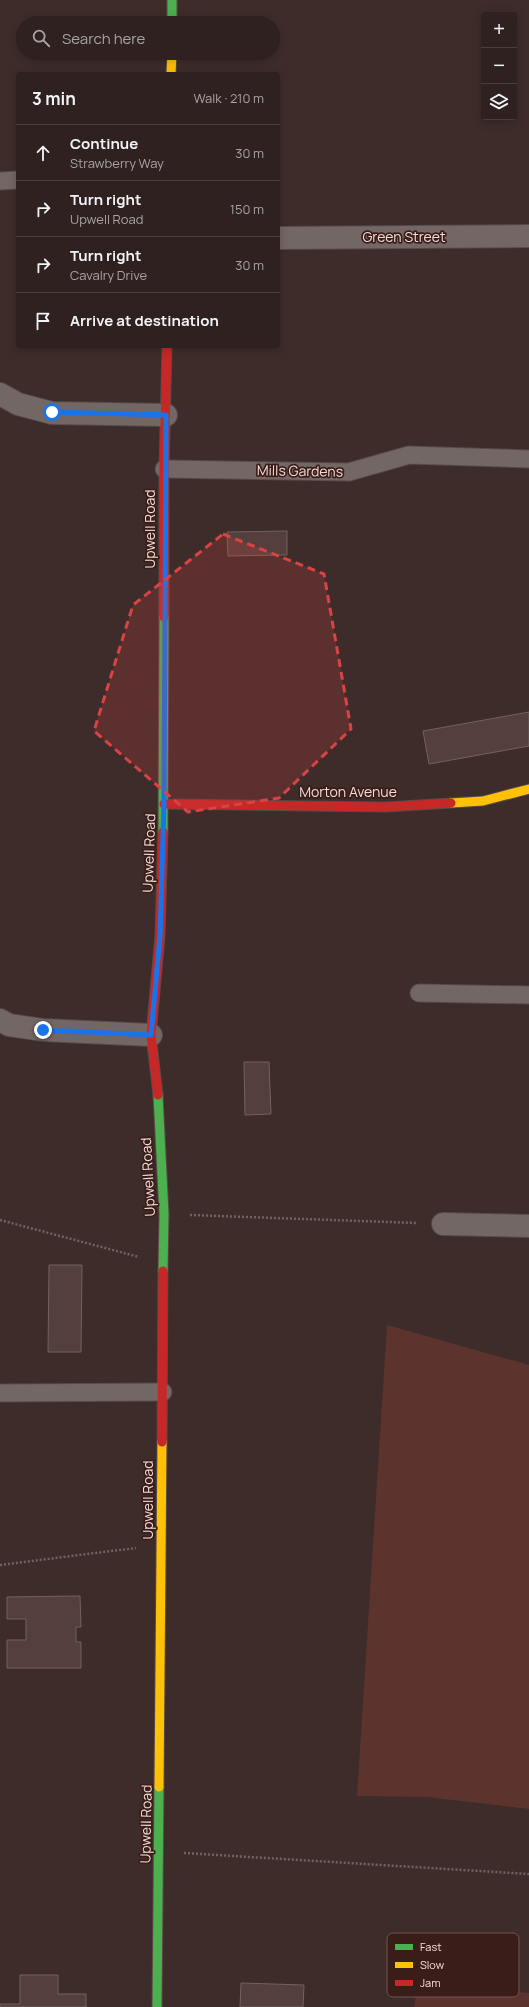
<!DOCTYPE html>
<html lang="en">
<head>
<meta charset="utf-8">
<style>
	:root { --surface:#2e2120; --page:#362929; --text:#f1f3f6; --muted:#a7a3a5; --line:#493e3e }
	body { margin:0; font-family:Manrope,sans-serif; background:var(--page); color:var(--text) }
	.controls { position:absolute; right:12px; top:12px; display:grid; overflow:hidden; border-radius:4px; box-shadow:0 2px 10px #0003 }
	.controls button { width:36px; height:36px; display:grid; place-items:center; padding:0; border:0; border-bottom:1px solid var(--line); background:var(--surface); color:var(--text); font:20px sans-serif }
	.stop { position:absolute; width:12px; height:12px; margin:-9px; border:3px solid #1a73e8; border-radius:50%; background:#fff }
	.stop.end { background:#1a73e8; border-color:#fff; box-shadow:0 1px 4px #0008 }
	.list { margin:0; padding:0; list-style:none }
	h2 { display:flex; justify-content:space-between; align-items:center; height:52px; margin:0; padding:0 16px; font-size:17px }
	h2 small { font-size:13px; font-weight:400; color:var(--muted) }
	.list li { display:grid; grid-template-columns:26px 1fr auto; gap:12px; align-items:center; box-sizing:border-box; height:56px; padding:0 16px; border-top:1px solid var(--line) }
	.list b { display:block; font-size:15px; white-space:nowrap }
	.list p { margin:0; font-size:13px; white-space:nowrap; color:var(--muted) }
	.list em { font-size:13px; font-style:normal; color:var(--muted) }
	.icon { flex:none; width:22px; height:22px; fill:none; stroke:currentColor; stroke-width:2; stroke-linecap:round; stroke-linejoin:round }
	.map { position:relative; flex:none; width:529px; height:2007px; overflow:hidden }
	.search { position:absolute; background:var(--surface); box-shadow:0 2px 10px #0003; left:16px; top:16px; width:264px; height:44px; display:flex; align-items:center; gap:10px; box-sizing:border-box; padding:0 14px; border-radius:22px; color:var(--muted); font-size:15px }
	.panel { position:absolute; background:var(--surface); box-shadow:0 2px 10px #0003; left:16px; top:72px; width:264px; height:276px; border-radius:4px }
	.map>svg:first-child { display:block }
	.green { fill:#5c342d }
	.building { fill:#543f3c; stroke:#716260 }
	.lines { fill:none; stroke-linecap:round; stroke-linejoin:round }
	.lane-casing { stroke:#584a48; stroke-width:19 }
	.street-casing { stroke:#584a48; stroke-width:24 }
	.fast-casing { stroke:#584a48; stroke-width:11 }
	.slow-casing { stroke:#584a48; stroke-width:11 }
	.jam-casing { stroke:#584a48; stroke-width:11 }
	.path { stroke:#706361; stroke-width:2.5; stroke-dasharray:2 2; stroke-linecap:butt }
	.lane { stroke:#736765; stroke-width:17 }
	.street { stroke:#736765; stroke-width:22 }
	.fast { stroke:#4caf50; stroke-width:9 }
	.slow { stroke:#ffc107; stroke-width:9 }
	.jam { stroke:#c62828; stroke-width:9 }
	.route { stroke:#1a73e8; stroke-width:5 }
	.marked { fill:#da4343; fill-opacity:0.2; stroke:#da4343; stroke-width:3; stroke-dasharray:8 5; stroke-linejoin:round }
	.labels { text-anchor:middle; stroke-width:3.5; stroke-linejoin:round; paint-order:stroke }
	.street-label { font-size:14px; fill:#f2ddd9; stroke:#3a1d18 }
	.key { fill:#3a1d18; stroke:#715752; stroke-width:1 }
	.key-label { font-size:11px; fill:#f2ddd9 }
</style>
</head>
<body>
<div class="map">
<svg width="529" height="2007" viewBox="0 0 529 2007">
	<rect width="100%" height="100%" fill="#3d2c2a"/>
	<!-- green -->
	<path class="green" d="M387 1325 529 1365V1809L427 1797 357 1796Z
		M418 1984 529 1993V2007H414Z"/>
	<!-- building -->
	<path class="building" d="M287 531V555L228 556 227 532Z
		M529 712V746L429 764 423 731Z
		M244 1062H269L271 1114 245 1115Z
		M49 1265H82L81 1352H48Z
		M80 1596 81 1627H76V1642H81V1668H7V1640H26V1619H7V1597Z
		M20 1975H58V1994H86V2007H0V2004H20Z
		M241 1983 304 1985 303 2007H240Z"/>
	<g class="lines">
		<!-- lane casing -->
		<g class="lane-casing">
			<path id="lane" d="M0 181 18 180
				M164 469 349 472 409 455 529 459
				M419 993 529 995
				M0 1393 163 1392"/>
		</g>
		<!-- street casing -->
		<g class="street-casing">
			<path id="street" d="M278 238 529 236
				M0 394 18 404 52 413 166 415
				M0 1020 9 1025 43 1030 151 1035
				M443 1224 529 1226"/>
		</g>
		<!-- fast casing -->
		<g class="fast-casing">
			<path id="fast" d="M172 0V23
				M163 832 164 617
				M158 1095 164 1214 163 1271
				M157 2007 159 1787"/>
		</g>
		<!-- slow casing -->
		<g class="slow-casing">
			<path id="slow" d="M171 74 172 53
				M451 803 483 801 529 789
				M159 1787 162 1442"/>
		</g>
		<!-- jam casing -->
		<g class="jam-casing">
			<path id="jam" d="M164 617V469L167 346
				M164 804 386 807 451 803
				M158 1095 151 1035 160 936 163 832
				M162 1442 163 1271"/>
		</g>
		<!-- path -->
		<path class="path" d="M190 1215 417 1223
			M0 1220 139 1257
			M0 1565 136 1548
			M184 1853 529 1874"/>
		<!-- lane -->
		<use href="#lane" class="lane"/>
		<!-- street -->
		<use href="#street" class="street"/>
		<!-- fast -->
		<use href="#fast" class="fast"/>
		<!-- slow -->
		<use href="#slow" class="slow"/>
		<!-- jam -->
		<use href="#jam" class="jam"/>
	</g>
	<g class="lines">
		<!-- route -->
		<path class="route" d="M43 1030 151 1035 160 936 164 804 166 415 52 412"/>
	</g>
	<!-- marked area -->
	<path class="marked" d="M223 534 324 574 351 729 279 798 188 812 94 731 133 605Z"/>
	<g class="labels">
		<!-- street labels -->
		<g class="street-label">
			<text x="404" y="242">Green Street</text>
			<text transform="translate(300 471) rotate(1)" y="5">Mills Gardens</text>
			<text transform="translate(150 529) rotate(-90)" y="5">Upwell Road</text>
			<text x="348" y="797">Morton Avenue</text>
			<text transform="translate(149 853) rotate(-88)" y="5">Upwell Road</text>
			<text transform="translate(148 1177) rotate(-93)" y="5">Upwell Road</text>
			<text transform="translate(148 1500) rotate(-90)" y="5">Upwell Road</text>
			<text transform="translate(146 1824) rotate(-89)" y="5">Upwell Road</text>
		</g>
	</g>
	<!-- legend -->
	<rect x="387" y="1933" width="132" height="64" rx="6" class="key"/>
	<rect x="395" y="1944" width="18" height="6" fill="#4caf50"/>
	<rect x="395" y="1962" width="18" height="6" fill="#ffc107"/>
	<rect x="395" y="1980" width="18" height="6" fill="#c62828"/>
	<g class="key-label">
		<text x="420" y="1951">Fast</text>
		<text x="420" y="1969">Slow</text>
		<text x="420" y="1987">Jam</text>
	</g>
</svg>
<div class="controls">
<button>+</button>
<button>−</button>
<button><svg class="icon" aria-label="layers" viewBox="0 0 24 24"><path d="M12 4l9 5-9 5-9-5zM3 14l9 5 9-5"/></svg></button>
</div>
<div class="stop" style="left:52px;top:412px"></div>
<div class="stop end" style="left:43px;top:1030px"></div>
<div class="search"><svg class="icon" aria-label="search" viewBox="0 0 24 24"><circle cx="10" cy="10" r="6"/><path d="M15 15l6 6"/></svg>Search here</div>
<section class="panel">
<h2>3 min<small>Walk · 210 m</small></h2>
<ul class="list">
<li><svg class="icon" aria-label="ahead" viewBox="0 0 24 24"><path d="M12 20V5M6 11l6-6 6 6"/></svg><div><b>Continue</b><p>Strawberry Way</p></div><em>30 m</em></li>
<li><svg class="icon" aria-label="right" viewBox="0 0 24 24"><path d="M7 20v-9h11M14 6l5 5-5 5"/></svg><div><b>Turn right</b><p>Upwell Road</p></div><em>150 m</em></li>
<li><svg class="icon" aria-label="right" viewBox="0 0 24 24"><path d="M7 20v-9h11M14 6l5 5-5 5"/></svg><div><b>Turn right</b><p>Cavalry Drive</p></div><em>30 m</em></li>
<li><svg class="icon" aria-label="arrive" viewBox="0 0 24 24"><path d="M6 21V4h12l-3 4 3 4H6"/></svg><div><b>Arrive at destination</b></div></li>
</ul>
</section>
</div>
</body>
</html>
